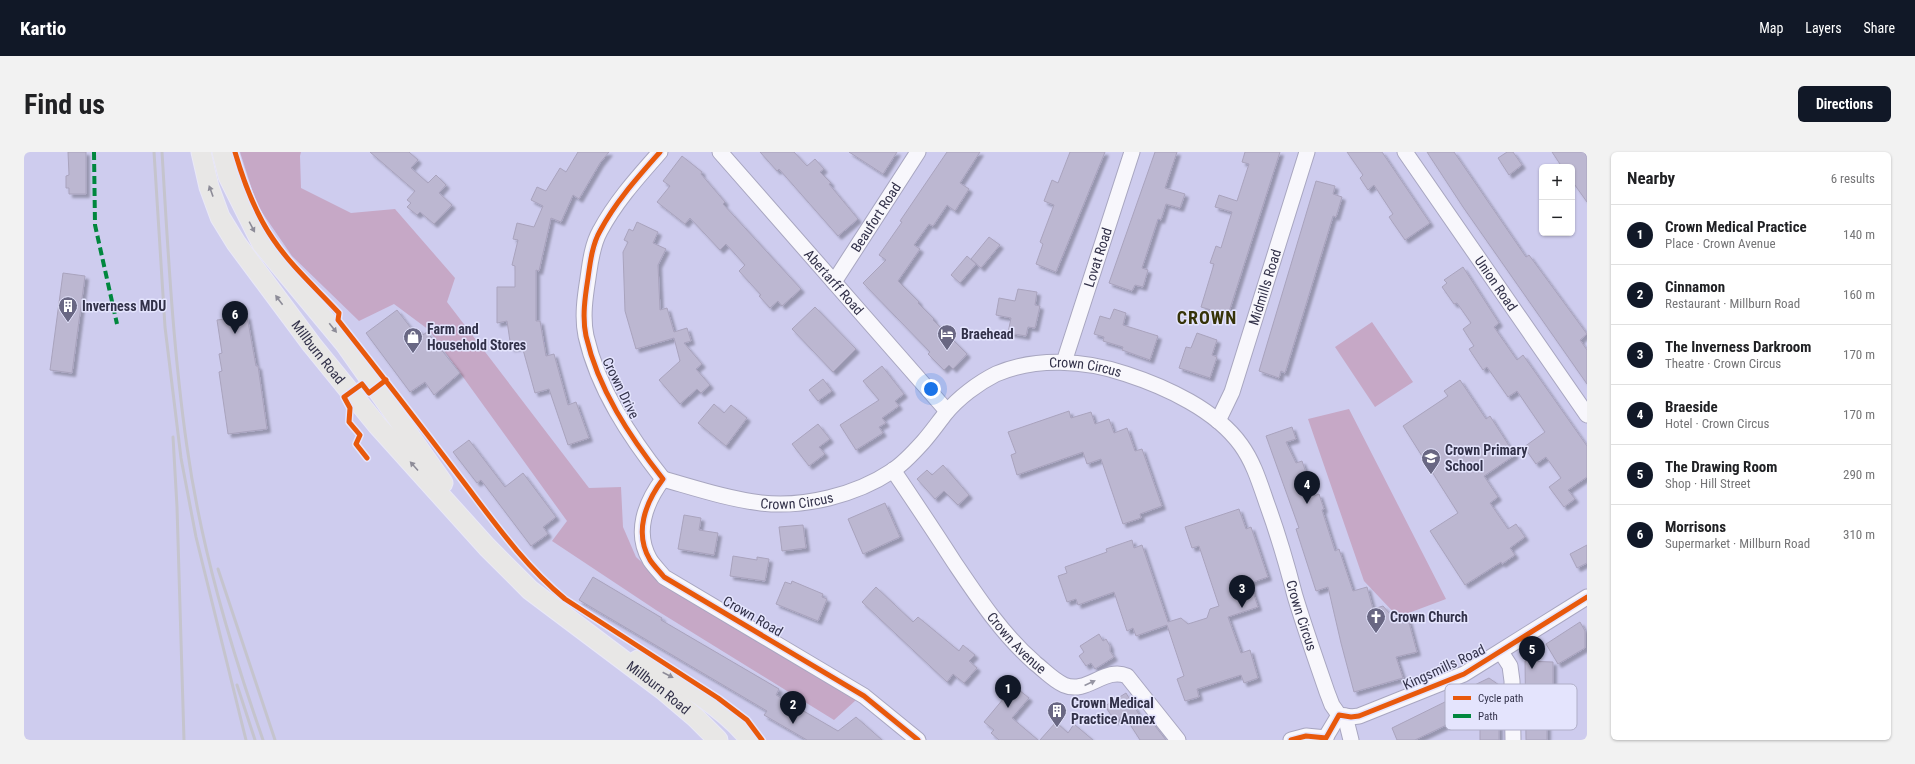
<!DOCTYPE html>
<html lang="en">
<head>
<meta charset="utf-8">
<style>
	:root { --surface:#fff; --page:#f2f2f2; --text:#202124; --muted:#757577; --line:#e0e0e0; --accent:#111827 }
	body { margin:0; font-family:"Roboto Condensed",sans-serif; background:var(--page); color:var(--text) }
	.controls { position:absolute; right:12px; top:12px; display:grid; overflow:hidden; border-radius:6px; box-shadow:0 1px 3px #0004 }
	.controls button { width:36px; height:36px; display:grid; place-items:center; padding:0; border:0; border-bottom:1px solid var(--line); background:var(--surface); color:var(--text); font:20px sans-serif }
	.you { position:absolute; left:907px; top:237px; width:14px; height:14px; margin:-10px; border:3px solid #fff; border-radius:50%; background:#1a73e8; box-shadow:0 0 0 6px #1a73e833 }
	.badge { display:grid; place-items:center; width:26px; height:26px; border-radius:50%; background:var(--accent); color:#fff; font-size:13px; font-weight:700 }
	.pin { position:absolute; translate:-50% -33px; filter:drop-shadow(0 1px 2px #0008) }
	.pin::after { content:''; position:absolute; top:21px; width:14px; height:12px; background:inherit; clip-path:polygon(0 0,100% 0,50% 100%) }
	.list { margin:0; padding:0; list-style:none }
	h2 { display:flex; justify-content:space-between; align-items:center; height:52px; margin:0; padding:0 16px; font-size:17px }
	h2 small { font-size:13px; font-weight:400; color:var(--muted) }
	.list li { display:grid; grid-template-columns:26px 1fr auto; gap:12px; align-items:center; box-sizing:border-box; height:60px; padding:0 16px; border-top:1px solid var(--line) }
	.list b { display:block; font-size:15px; white-space:nowrap }
	.list p { margin:0; font-size:13px; white-space:nowrap; color:var(--muted) }
	.list em { font-size:13px; font-style:normal; color:var(--muted) }
	.map { position:relative; flex:none; width:1563px; height:588px; overflow:hidden; border-radius:6px }
	header { display:flex; align-items:center; gap:24px; box-sizing:border-box; height:56px; padding:0 20px; background:var(--accent); color:#fff }
	header strong { font-size:19px }
	nav { display:flex; gap:22px; margin-inline-start:auto; font-size:14px }
	.intro { display:flex; align-items:center; justify-content:space-between; box-sizing:border-box; height:96px; padding:0 24px }
	h1 { margin:0; font-size:28px }
	.button { padding:10px 18px; border-radius:6px; background:var(--accent); color:#fff; font-size:14px; font-weight:700 }
	main { display:flex; gap:24px; padding:0 24px }
	aside { flex:1; background:var(--surface); border-radius:6px; box-shadow:0 1px 3px #0004 }
	.map>svg:first-child { display:block }
	.green { fill:#c6a8c6 }
	.building { fill:#bcb7d1; stroke:#a9a3bd; filter:url(#shadow) }
	.lines { fill:none; stroke-linecap:round; stroke-linejoin:round }
	.minor-casing { stroke:#a8a6c0; stroke-width:17 }
	.major-casing { stroke:#e9e8f7; stroke-width:21 }
	.minor { stroke:#f8f7fc; stroke-width:15 }
	.major { stroke:#e8e7e6; stroke-width:19 }
	.rail { stroke:#c5c4cd; stroke-width:3 }
	.quiet { stroke:#00873e; stroke-width:4; stroke-dasharray:8 4; stroke-linecap:butt }
	.cycleway-casing { stroke:#e4e4fd; stroke-width:8 }
	.cycleway { stroke:#e8590c; stroke-width:5 }
	.oneway { fill:#8d8c98 }
	.oneway2 { fill:#9594a2 }
	.labels { text-anchor:middle; stroke-width:3; stroke-linejoin:round; paint-order:stroke }
	.street-label { font-size:14px; fill:#323149; stroke:#e4e4fd }
	.poi-label { font-size:14px; font-weight:bold; fill:#323149; stroke:#e4e4fd; text-anchor:start }
	.district-label { font-size:18px; font-weight:bold; letter-spacing:1px; fill:#363308; stroke:#e4e4fd }
	.key { fill:#e4e4fd; stroke:#afaec7; stroke-width:1 }
	.key-label { font-size:11px; fill:#323149 }
</style>
</head>
<body>
<header>
<strong>Kartio</strong>
<nav><a>Map</a><a>Layers</a><a>Share</a></nav>
</header>
<div class="intro"><h1>Find us</h1><a class="button">Directions</a></div>
<main>
<div class="map">
<svg width="1563" height="588" viewBox="0 0 1563 588">
	<defs>
		<filter id="shadow"><feDropShadow dx="3.5" dy="3.5" stdDeviation="1" flood-color="#0004"/></filter>
	</defs>
	<rect width="100%" height="100%" fill="#ceccee"/>
	<!-- green -->
	<path class="green" d="M216 0H277L276 4 277 36 327 61 371 57 431 126 423 150 565 336 597 335 599 375 612 405 647 437 747 490 832 548 810 568 632 458 528 389 543 369 405 178 370 152 335 169 268 104 233 53Z
		M1348 170 1389 230 1351 255 1311 195Z
		M1325 257 1422 447 1374 465 1340 429 1284 267Z"/>
	<!-- building -->
	<path class="building" d="M44 0H62V42H45V36H42V24L45 23Z
		M346 0H385L394 8 387 16 404 31 412 23 422 33 415 41 428 53 410 72 396 60 393 63 383 55 387 51 383 48 391 39Z
		M554 0H585L576 11 555 47 549 43 537 70 527 66 515 119 512 118V169H516L522 204 530 202 544 253 552 250 565 286 544 293 525 237 511 241 498 194 487 196 483 169 473 171V135H491V114L488 113 494 88 489 87 493 71 510 75 519 54 507 48 513 35 522 39 536 16 542 20Z
		M736 0H770L783 14 791 7 800 17 796 20 807 31 805 32 834 67 814 84 755 17 753 19Z
		M825 0H873L859 22Z
		M923 0H956L936 31 945 37 931 59 923 53 909 74 905 72 890 93 896 97 874 129 895 150 894 151 910 167 909 168 943 202 929 217 925 213 920 218 904 202 906 200 839 131 862 108 855 103 878 70 876 69Z
		M1046 0H1081L1032 120 1012 112 1019 92 1016 90 1030 53 1020 49 1028 28 1034 31Z
		M1131 0H1153L1141 36 1161 42 1156 56 1142 52 1137 68 1134 67 1118 116 1124 118 1119 135 1111 133 1108 139 1085 131Z
		M1221 0H1256L1204 163 1177 155 1190 112 1186 111 1192 94 1197 96 1208 60 1191 55 1195 43 1213 49 1225 12 1218 10Z
		M1323 0H1358L1406 71 1381 88 1365 65 1369 62 1350 33 1344 38 1336 26 1339 23Z
		M1403 0H1430L1502 105 1505 103 1563 182 1556 188 1563 198V232L1439 55Z
		M1483 0H1489L1498 13 1485 23 1474 6Z
		M1528 0H1560L1563 5V50L1548 29V15H1538Z
		M658 4 678 20 677 22 701 50 699 52 777 137 758 154 754 149 746 156 735 144 737 143 715 119 721 113 702 92 696 98 666 66 661 72 633 50 646 34 639 29Z
		M1292 29 1311 34 1309 42 1318 45 1312 65 1309 64 1303 84 1261 221 1257 219 1255 226 1235 219Z
		M613 70 634 80 629 91 642 97 634 113 636 158 643 156 650 180 663 176 667 189 660 191 678 212 672 217 686 233 677 241 673 237 656 252 635 228 656 209 650 186 612 197 601 159 599 100 604 90 600 88 605 77 609 79Z
		M965 85 976 93 957 116 947 107Z
		M943 104 952 112 936 131 927 123Z
		M1439 115 1475 171 1470 175 1493 208 1499 203 1563 294V325L1544 338 1551 347 1540 355 1525 335 1537 326 1522 305 1512 312 1500 295 1521 280 1493 239 1484 245 1463 215 1459 218 1445 197 1450 194 1439 177 1447 171 1433 151 1430 152 1418 135 1423 131 1420 128Z
		M39 121 61 124 48 221 26 218Z
		M994 137 1013 140 1011 153 1016 154 1011 176 1004 175 1002 184 984 181 987 166 972 163 975 146 991 149Z
		M791 155 832 197 809 220 768 177Z
		M1090 157 1102 161 1099 173 1134 184 1126 208 1098 198 1099 195 1079 189 1080 185 1070 182 1076 164 1086 167Z
		M373 158 390 180 394 177 399 183 403 180 436 221 410 243 401 230 386 240 342 181Z
		M223 164 232 214H234L243 277 204 282 195 220 198 219 195 202 198 201 193 168Z
		M1173 181 1193 188 1188 203 1193 205 1186 226 1155 216 1162 195 1167 196Z
		M858 214 880 242 871 249 875 254 858 266 862 271 855 275 859 281 832 298 816 273 855 248 839 229Z
		M799 227 808 239 794 249 785 238Z
		M1436 228 1462 267 1466 264 1491 303 1460 324 1474 345 1466 351 1484 377 1492 372 1501 385 1486 396 1491 403 1478 412 1477 410 1441 433 1406 379 1434 361 1379 274 1424 244 1420 239Z
		M690 252 700 261 707 253 723 266 702 294 674 271Z
		M1045 259 1047 266 1067 260 1071 272 1085 267 1090 281 1103 276 1111 299 1118 297 1138 354 1116 362 1117 366 1099 372 1077 307 1063 312 1059 300 993 323 987 303 992 301 984 280Z
		M794 272 806 287 795 295 801 302 785 314 768 292Z
		M1268 275 1272 287 1262 290 1272 311 1278 309 1290 344 1295 342 1300 357 1298 358 1311 399 1315 397 1329 439 1343 435 1349 457 1359 454 1366 462 1369 471 1384 467 1393 500 1372 505 1379 526 1330 540 1317 491 1304 435 1292 439 1272 377 1275 376 1242 284Z
		M445 288 481 335 499 321 532 365 519 375 524 382 507 394 457 328 453 331 429 300Z
		M919 313 945 343 934 353 920 339 911 347 893 327 903 318 908 323Z
		M861 351 876 385 839 402 824 367Z
		M1215 357 1222 377 1227 375 1244 425 1226 431 1234 455 1204 465 1217 501 1226 498 1234 526 1220 531 1217 523 1173 537 1175 545 1161 549 1153 527 1160 524 1143 473 1112 484 1109 476 1103 479 1090 440 1054 453 1052 447 1043 450 1034 424 1043 421 1041 415 1083 400 1082 397 1108 388 1110 396 1118 393 1144 470 1157 466 1164 472 1183 466 1186 457 1195 454 1175 394 1168 396 1161 375Z
		M660 363 677 366 675 378 694 381 690 403 654 397Z
		M779 373 782 396 758 399 755 375Z
		M1563 393V411L1553 416 1546 402Z
		M709 404 733 408V405L745 407 741 429 706 424Z
		M569 425 638 466 637 468 755 537 752 543 814 579 832 565 858 588H783L740 563 743 559 555 448Z
		M768 429 799 442 798 445 803 447 794 469 752 452 761 430 767 432Z
		M852 435 889 470 894 465 935 499 939 493 951 503 945 509 953 516 940 531 929 522 923 530 838 450Z
		M1556 470 1561 479V496L1534 512 1522 492Z
		M1075 482 1079 489 1082 487 1086 494V499L1090 505 1071 517 1067 511 1062 514 1055 504 1060 500 1056 494Z
		M1501 509 1529 510V534H1523V588H1502Z
		M1465 526 1475 533V588H1456V557L1391 588H1373L1368 576 1431 545 1430 543Z
		M990 534 1005 546 988 566 1014 588H975L967 581 970 578 960 570Z
		M1102 541 1122 574 1128 570 1142 588H1116L1100 563 1091 569 1081 554Z
		M1032 570 1044 581 1050 572 1069 588H1016Z"/>
	<g class="lines">
		<!-- minor casing -->
		<g class="minor-casing">
			<g id="minor">
				<path d="M636 0C614 25 592 49 576 79 568 93 566 112 564 126 561 145 558 165 562 184 574 237 606 285 639 327"/>
				<path id="s1" d="M696 0 923 259"/>
				<path id="s2" d="M1381 0 1563 263"/>
				<path id="s3" d="M810 130 894 0"/>
				<path id="s4" d="M1040 210 1108 0"/>
				<path id="s5" d="M1194 269 1208 240 1283 0"/>
				<path id="s6" d="M869 318C890 349 910 379 930 410 955 447 978 482 1011 511 1021 519 1029 528 1040 533 1063 543 1081 514 1103 524L1154 588"/>
				<path id="s7" d="M639 327C671 336 704 347 737 351 780 356 832 343 868 319 879 312 890 300 899 290 907 281 914 271 921 262 934 246 954 231 972 222 1012 205 1061 208 1102 222 1142 235 1192 258 1217 293 1230 311 1236 332 1243 352 1254 382 1263 413 1271 444 1281 477 1292 508 1303 540L1308 553 1315 563 1327 565 1335 564 1440 522 1563 445"/>
				<path d="M639 327C621 351 610 381 626 408 630 414 636 420 640 425L840 544 894 588"/>
				<path d="M1477 500 1486 514 1488 529 1489 588"/>
				<path d="M1321 564 1327 588"/>
				<path d="M1267 588 1282 584 1302 586"/>
				<path d="M1300 588 1315 563"/>
			</g>
		</g>
		<!-- major casing -->
		<g class="major-casing">
			<g id="major">
				<path id="s8" d="M177 0 185 35 196 65 212 91 288 193 353 273 463 395 506 438 639 538 672 566 694 588"/>
				<path d="M198 0 204 24 238 92 321 192 419 331"/>
				<path d="M614 508C650 526 701 555 726 588"/>
			</g>
		</g>
		<!-- minor -->
		<use href="#minor" class="minor"/>
		<!-- major -->
		<use href="#major" class="major"/>
		<!-- rail -->
		<path class="rail" d="M130 0 141 175 157 306 172 385 222 588
			M138 0C144 99 149 197 163 295 177 395 206 493 239 588
			M149 285 153 355 160 588
			M194 417 251 588
			M213 533 231 588"/>
		<!-- quiet -->
		<path class="quiet" d="M70 0 71 73 93 172"/>
		<!-- cycleway casing -->
		<g class="cycleway-casing">
			<path id="cycleway" d="M211 0C220 31 231 61 249 87 267 114 293 137 315 161L314 168C356 221 397 274 438 328 470 370 500 413 541 447L694 546 723 568 738 588
				M636 0C614 25 592 49 576 79 568 93 566 112 564 126 561 145 558 165 562 184 574 237 606 285 639 327 621 351 610 381 626 408 630 414 636 420 640 425L840 544 894 588
				M343 306 332 292 336 283 325 270 326 256 320 245 338 232 345 241 362 228
				M1267 588 1282 584 1302 586 1315 563 1327 565 1335 564 1440 522 1563 445"/>
		</g>
		<!-- cycleway -->
		<use href="#cycleway" class="cycleway"/>
	</g>
	<!-- one-way arrows -->
	<defs><path id="oneway-solid" d="M-6-.8H1V-3.2L6.5 0L1 3.2V.8H-6Z"/></defs>
	<g class="oneway">
		<use href="#oneway-solid" transform="translate(187 39) rotate(-110)"/>
		<use href="#oneway-solid" transform="translate(228 75) rotate(62)"/>
		<use href="#oneway-solid" transform="translate(255 148) rotate(-127)"/>
		<use href="#oneway-solid" transform="translate(309 176) rotate(51)"/>
		<use href="#oneway-solid" transform="translate(390 314) rotate(-132)"/>
		<use href="#oneway-solid" transform="translate(644 523) rotate(27)"/>
	</g>
	<use class="oneway2" href="#oneway-solid" transform="translate(1066 531) rotate(-25)"/>
	<!-- icons -->
	<defs>
		<g id="building-pin" transform="scale(1)"><path d="M0 17L-7.5 6A9.5 9.5 0 1 1 7.5 6Z" fill="#696783" stroke="#e4e4fd"/><path d="M-4-6H4V6H1V3H-1V6H-4ZM-2.5-4.3h1.7v1.8h-1.7ZM.8-4.3h1.7v1.8H.8ZM-2.5-1h1.7V.8h-1.7ZM.8-1h1.7V.8H.8Z" fill="#fff"/></g>
		<g id="hotel-pin" transform="scale(1)"><path d="M0 17L-7.5 6A9.5 9.5 0 1 1 7.5 6Z" fill="#696783" stroke="#e4e4fd"/><path d="M-6-4.5h1.5V1H6V5H4.5V3h-9V5H-6ZM-4 0a1.8 1.8 0 1 1 3.6 0ZM.5 0V-2.5h3Q6-2.5 6 0Z" fill="#fff"/></g>
		<g id="shop-pin" transform="scale(1)"><path d="M0 17L-7.5 6A9.5 9.5 0 1 1 7.5 6Z" fill="#696783" stroke="#e4e4fd"/><path d="M-5-2.5h2.3a2.7 3.5 0 0 1 5.4 0H5L5.5 6h-11ZM-1.5-2.5h3a1.5 2.3 0 0 0-3 0Z" fill="#fff"/></g>
		<g id="school-pin" transform="scale(1)"><path d="M0 17L-7.5 6A9.5 9.5 0 1 1 7.5 6Z" fill="#696783" stroke="#e4e4fd"/><path d="M0-5L7-2L0 1L-7-2ZM-4 1L0 2.5L4 1V4Q0 6-4 4Z" fill="#fff"/></g>
		<g id="church-pin" transform="scale(1)"><path d="M0 17L-7.5 6A9.5 9.5 0 1 1 7.5 6Z" fill="#696783" stroke="#e4e4fd"/><path d="M-1.2-6h2.4v3.5h3.3v2.4h-3.3V6h-2.4V-.1h-3.3v-2.4h3.3Z" fill="#fff"/></g>
	</defs>
	<g fill-rule="evenodd">
		<use href="#building-pin" x="44" y="154"/>
		<use href="#hotel-pin" x="923" y="182"/>
		<use href="#shop-pin" x="389" y="185"/>
		<use href="#school-pin" x="1407" y="306"/>
		<use href="#church-pin" x="1352" y="465"/>
		<use href="#building-pin" x="1033" y="559"/>
	</g>
	<g class="labels">
		<!-- street labels -->
		<g class="street-label">
			<text dy="5" stroke="none"><textPath href="#s3" startOffset="77">Beaufort Road</textPath></text>
			<text dy="5" stroke="none"><textPath href="#s4" startOffset="110">Lovat Road</textPath></text>
			<text dy="5" stroke="none"><textPath href="#s1" startOffset="173">Abertarff Road</textPath></text>
			<text dy="5" stroke="none"><textPath href="#s2" startOffset="160">Union Road</textPath></text>
			<text dy="5" stroke="none"><textPath href="#s5" startOffset="142">Midmills Road</textPath></text>
			<text dy="5" stroke="none"><textPath href="#s8" startOffset="235">Millburn Road</textPath></text>
			<text dy="5" stroke="none"><textPath href="#s7" startOffset="473">Crown Circus</textPath></text>
			<text transform="translate(597 236) rotate(64)" y="5">Crown Drive</text>
			<text dy="5" stroke="none"><textPath href="#s7" startOffset="137">Crown Circus</textPath></text>
			<text dy="5" stroke="none"><textPath href="#s7" startOffset="833">Crown Circus</textPath></text>
			<text transform="translate(729 464) rotate(30)" y="5">Crown Road</text>
			<text dy="5" stroke="none"><textPath href="#s6" startOffset="213">Crown Avenue</textPath></text>
			<text transform="translate(1420 515) rotate(-25)" y="5">Kingsmills Road</text>
			<text dy="5" stroke="none"><textPath href="#s8" startOffset="715">Millburn Road</textPath></text>
		</g>
		<!-- poi labels -->
		<g class="poi-label">
			<text x="58" y="159">Inverness MDU</text>
			<text x="403" y="182">Farm and<tspan x="403" dy="16">Household Stores</tspan></text>
			<text x="937" y="187">Braehead</text>
			<text x="1421" y="303">Crown Primary<tspan x="1421" dy="16">School</tspan></text>
			<text x="1366" y="470">Crown Church</text>
			<text x="1047" y="556">Crown Medical<tspan x="1047" dy="16">Practice Annex</tspan></text>
		</g>
		<!-- district labels -->
		<g class="district-label">
			<text x="1183" y="172">CROWN</text>
		</g>
	</g>
	<!-- legend -->
	<rect x="1421" y="532" width="132" height="46" rx="6" class="key"/>
	<rect x="1429" y="544" width="18" height="4" fill="#e8590c"/>
	<rect x="1429" y="562" width="18" height="4" fill="#00873e"/>
	<g class="key-label">
		<text x="1454" y="550">Cycle path</text>
		<text x="1454" y="568">Path</text>
	</g>
</svg>
<div class="controls">
<button>+</button>
<button>−</button>
</div>
<div class="you"></div>
<div class="pin badge" style="left:984px;top:556px">1</div>
<div class="pin badge" style="left:769px;top:572px">2</div>
<div class="pin badge" style="left:1218px;top:456px">3</div>
<div class="pin badge" style="left:1283px;top:352px">4</div>
<div class="pin badge" style="left:1508px;top:517px">5</div>
<div class="pin badge" style="left:211px;top:182px">6</div>
</div>
<aside>
<h2>Nearby<small>6 results</small></h2>
<ul class="list">
<li><span class="badge">1</span><div><b>Crown Medical Practice</b><p>Place · Crown Avenue</p></div><em>140 m</em></li>
<li><span class="badge">2</span><div><b>Cinnamon</b><p>Restaurant · Millburn Road</p></div><em>160 m</em></li>
<li><span class="badge">3</span><div><b>The Inverness Darkroom</b><p>Theatre · Crown Circus</p></div><em>170 m</em></li>
<li><span class="badge">4</span><div><b>Braeside</b><p>Hotel · Crown Circus</p></div><em>170 m</em></li>
<li><span class="badge">5</span><div><b>The Drawing Room</b><p>Shop · Hill Street</p></div><em>290 m</em></li>
<li><span class="badge">6</span><div><b>Morrisons</b><p>Supermarket · Millburn Road</p></div><em>310 m</em></li>
</ul>
</aside>
</main>
</body>
</html>
